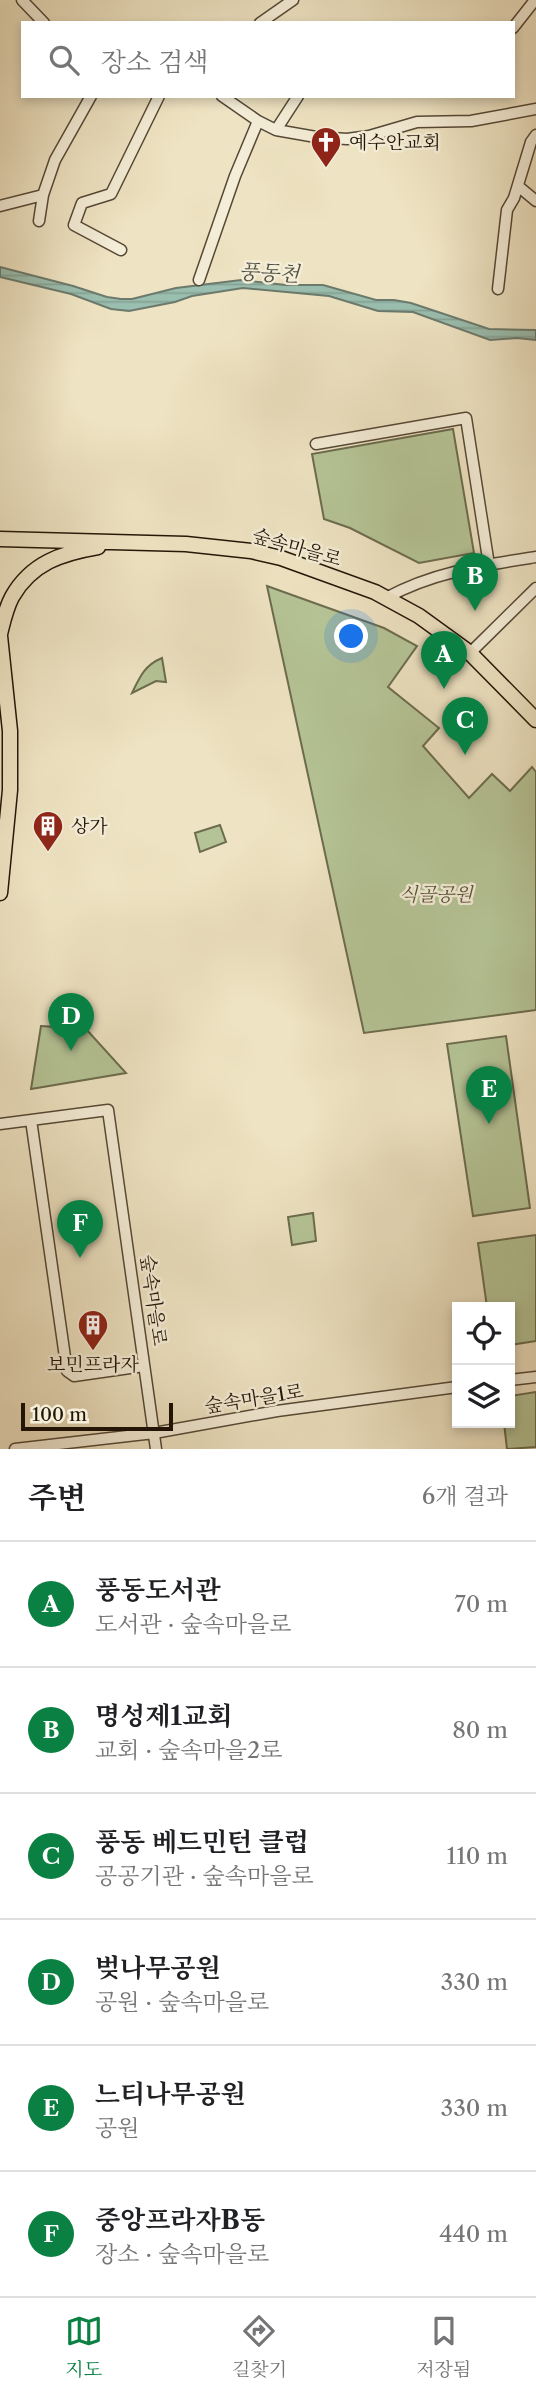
<!DOCTYPE html>
<html lang="ko">
<head>
<meta charset="utf-8">
<style>
	:root { --surface:#fff; --page:#f2f2f2; --text:#202124; --muted:#757577; --line:#e0e0e0; --accent:#0b8043 }
	body { margin:0; font-family:"Libre Caslon Text","Noto Serif KR",serif; background:var(--page); color:var(--text) }
	.controls { position:absolute; right:21px; bottom:21px; display:grid; overflow:hidden; border-radius:0px; box-shadow:0 4px 10px #0003 }
	.controls button { width:63px; height:63px; display:grid; place-items:center; padding:0; border:0; border-bottom:2px solid var(--line); background:var(--surface); color:var(--text); font:35px sans-serif }
	.scale { position:absolute; left:21px; bottom:18px; width:152px; box-sizing:border-box; padding-left:7px; border:4px solid #241507; border-top:0; font-size:19px; line-height:24px; white-space:nowrap; color:#241507; -webkit-text-stroke:5px #f4edd7; paint-order:stroke }
	.you { position:absolute; left:352px; top:637px; width:24px; height:24px; margin:-18px; border:5px solid #fff; border-radius:50%; background:#1a73e8; box-shadow:0 0 0 10px #1a73e833 }
	.badge { display:grid; place-items:center; width:46px; height:46px; border-radius:50%; background:var(--accent); color:#fff; font-size:23px; font-weight:700 }
	.pin { position:absolute; translate:-50% -58px; filter:drop-shadow(0 2px 4px #0008) }
	.pin::after { content:''; position:absolute; top:37px; width:24px; height:21px; background:inherit; clip-path:polygon(0 0,100% 0,50% 100%) }
	.list { margin:0; padding:0; list-style:none }
	h2 { display:flex; justify-content:space-between; align-items:center; height:91px; margin:0; padding:0 28px; font-size:30px }
	h2 small { font-size:23px; font-weight:400; color:var(--muted) }
	.list li { display:grid; grid-template-columns:46px 1fr auto; gap:21px; align-items:center; box-sizing:border-box; height:126px; padding:0 28px; border-top:2px solid var(--line) }
	.list b { display:block; font-size:26px; white-space:nowrap }
	.list p { margin:0; font-size:23px; white-space:nowrap; color:var(--muted) }
	.list em { font-size:23px; font-style:normal; color:var(--muted) }
	.icon { flex:none; width:38px; height:38px; fill:none; stroke:currentColor; stroke-width:2; stroke-linecap:round; stroke-linejoin:round }
	.map { position:relative; flex:none; width:536px; height:1449px; overflow:hidden }
	.search { position:absolute; background:var(--surface); box-shadow:0 4px 10px #0003; left:21px; right:21px; top:21px; height:77px; display:flex; align-items:center; gap:18px; box-sizing:border-box; padding:0 24px; border-radius:0px; color:var(--muted); font-size:26px }
	.sheet { height:847px; background:var(--surface) }
	nav { display:flex; justify-content:space-around; align-items:center; box-sizing:border-box; height:98px; border-top:2px solid var(--line); background:var(--surface); font-size:19px; color:var(--muted) }
	nav a { display:grid; justify-items:center; gap:4px }
	nav .on { color:var(--accent) }
	.map>svg:first-child { display:block }
	.park { fill:#b5c496; stroke:#6c6c4e; stroke-width:2 }
	.water { fill:url(#water-rules); stroke:#6b7a6c; stroke-width:2 }
	.lines { fill:none; stroke-linecap:round; stroke-linejoin:round }
	.minor-casing { stroke:#564836; stroke-width:13 }
	.major-casing { stroke:#241507; stroke-width:17 }
	.minor { stroke:#f4edd7; stroke-width:10 }
	.major { stroke:#eee3c2; stroke-width:14 }
	.labels { text-anchor:middle; stroke-width:5; stroke-linejoin:round; paint-order:stroke }
	.poi-label { font-size:19px; fill:#241507; stroke:#f4edd7; text-anchor:start }
	.street-label { font-size:19px; fill:#241507; stroke:#f4edd7 }
	.park-label { font-size:19px; font-style:italic; fill:#575239; stroke:#f4edd7 }
	.water-label { font-size:21px; font-style:italic; fill:#4d5042; stroke:#f4edd7 }
</style>
</head>
<body>
<div class="map">
<svg width="536" height="1449" viewBox="0 0 536 1449">
	<defs>
		<pattern id="water-rules" width="6" height="5" patternUnits="userSpaceOnUse" patternTransform="scale(1.75)"><rect width="6" height="5" fill="#9abeaf"/><path d="M0 2.5h6" fill="none" stroke="#85a295"/></pattern>
	</defs>
	<rect width="100%" height="100%" fill="#eee3c2"/>
	<filter id="stains"><feTurbulence type="fractalNoise" baseFrequency=".00286" numOctaves="4"/><feColorMatrix values="0 0 0 0 .2 0 0 0 0 .09 0 0 0 0 .02 0 0 0 .5 -.17"/></filter>
	<radialGradient id="worn" r=".72"><stop offset=".6" stop-color="#630" stop-opacity="0"/><stop offset="1" stop-color="#630" stop-opacity=".3"/></radialGradient>
	<!-- park -->
	<path class="park" d="M453 429 474 553 419 563 350 528 324 519 312 454Z
		M267 586 384 628 417 646 388 687 439 728 423 746 469 798 492 774 510 791 532 767 536 772V1010L364 1033Z
		M162 658 166 682 156 681 132 693C140 676 145 665 162 658Z
		M220 825 226 842 200 852 195 833Z
		M41 1026 86 1029 126 1073 31 1089Z
		M506 1036 530 1208 473 1216 447 1044Z
		M313 1213 316 1241 292 1245 288 1217Z
		M536 1235V1341L510 1345V1307H487L478 1243Z
		M536 1392V1447L507 1449 504 1423H510V1396Z"/>
	<!-- water -->
	<path class="water" d="M0 267 73 286 107 297 121 299H132L176 288 241 280 286 285H323L376 300H394L411 303 489 329 536 330V340L517 338 490 340 413 312 378 311 329 296 243 288 192 296 175 302 129 311 111 309 71 294 0 277Z"/>
	<g class="lines">
		<!-- minor casing -->
		<g class="minor-casing">
			<path id="minor" d="M22 0 44 23
				M260 23 293 0
				M513 28 535 0
				M222 96 258 121 276 130 316 137 347 139 369 136 417 122 471 121 536 109
				M276 130 298 96
				M518 186 536 201
				M0 206 43 195 55 160 91 96
				M39 221 43 195
				M121 250 74 225 82 203 111 194 159 96
				M199 280 235 176 258 121
				M498 289 507 210 514 198 531 142 536 135
				M316 444 466 418 489 565
				M386 598C433 572 484 565 536 557
				M470 653 536 588
				M31 1120 67 1371 74 1376 144 1366
				M0 1124 108 1110 156 1449
				M510 1380 536 1377
				M15 1449 154 1433 277 1411 457 1387"/>
		</g>
		<!-- major casing -->
		<g class="major-casing">
			<path id="major" d="M0 539 186 544 251 551 281 558 375 592 419 616 470 653 536 720
				M0 634C3 622 6 608 12 597 31 563 62 553 98 547
				M0 636 10 731V790L0 893"/>
		</g>
		<!-- minor -->
		<use href="#minor" class="minor"/>
		<!-- major -->
		<use href="#major" class="major"/>
	</g>
	<!-- icons -->
	<defs>
		<g id="church-pin" transform="scale(1.575)"><path d="M0 17L-7.5 6A9.5 9.5 0 1 1 7.5 6Z" fill="#8f2418" stroke="#f4edd7"/><path d="M-1.2-6h2.4v3.5h3.3v2.4h-3.3V6h-2.4V-.1h-3.3v-2.4h3.3Z" fill="#fff"/></g>
		<g id="building-pin" transform="scale(1.575)"><path d="M0 17L-7.5 6A9.5 9.5 0 1 1 7.5 6Z" fill="#8f2418" stroke="#f4edd7"/><path d="M-4-6H4V6H1V3H-1V6H-4ZM-2.5-4.3h1.7v1.8h-1.7ZM.8-4.3h1.7v1.8H.8ZM-2.5-1h1.7V.8h-1.7ZM.8-1h1.7V.8H.8Z" fill="#fff"/></g>
	</defs>
	<g fill-rule="evenodd">
		<use href="#church-pin" x="326" y="142"/>
		<use href="#building-pin" x="48" y="826"/>
		<use href="#building-pin" x="93" y="1325"/>
	</g>
	<g class="labels">
		<!-- poi labels -->
		<g class="poi-label">
			<text x="349" y="149">예수안교회</text>
			<text x="71" y="833">상가</text>
			<text x="93" y="1371" text-anchor="middle">보민프라자</text>
		</g>
		<!-- street labels -->
		<g class="street-label">
			<text transform="translate(297 547) rotate(16)" y="7">숲속마을로</text>
			<text transform="translate(154 1300) rotate(82)" y="7">숲속마을로</text>
			<text transform="translate(254 1398) rotate(-9)" y="7">숲속마을1로</text>
		</g>
		<!-- park labels -->
		<g class="park-label">
			<text x="436" y="901">식골공원</text>
		</g>
		<!-- water labels -->
		<g class="water-label">
			<text transform="translate(269 273) rotate(3)" y="7">풍동천</text>
		</g>
	</g>
	<rect width="100%" height="100%" filter="url(#stains)"/>
	<rect width="100%" height="100%" fill="url(#worn)"/>
</svg>
<div class="controls">
<button><svg class="icon" aria-label="locate" viewBox="0 0 24 24"><circle cx="12" cy="12" r="6"/><path d="M12 2v4M12 18v4M2 12h4M18 12h4"/></svg></button>
<button><svg class="icon" aria-label="layers" viewBox="0 0 24 24"><path d="M12 4l9 5-9 5-9-5zM3 14l9 5 9-5"/></svg></button>
</div>
<div class="scale">100 m</div>
<div class="you"></div>
<div class="pin badge" style="left:444px;top:689px">A</div>
<div class="pin badge" style="left:475px;top:611px">B</div>
<div class="pin badge" style="left:465px;top:755px">C</div>
<div class="pin badge" style="left:71px;top:1051px">D</div>
<div class="pin badge" style="left:489px;top:1124px">E</div>
<div class="pin badge" style="left:80px;top:1258px">F</div>
<div class="search"><svg class="icon" aria-label="search" viewBox="0 0 24 24"><circle cx="10" cy="10" r="6"/><path d="M15 15l6 6"/></svg>장소 검색</div>
</div>
<section class="sheet">
<h2>주변<small>6개 결과</small></h2>
<ul class="list">
<li><span class="badge">A</span><div><b>풍동도서관</b><p>도서관 · 숲속마을로</p></div><em>70 m</em></li>
<li><span class="badge">B</span><div><b>명성제1교회</b><p>교회 · 숲속마을2로</p></div><em>80 m</em></li>
<li><span class="badge">C</span><div><b>풍동 베드민턴 클럽</b><p>공공기관 · 숲속마을로</p></div><em>110 m</em></li>
<li><span class="badge">D</span><div><b>벚나무공원</b><p>공원 · 숲속마을로</p></div><em>330 m</em></li>
<li><span class="badge">E</span><div><b>느티나무공원</b><p>공원</p></div><em>330 m</em></li>
<li><span class="badge">F</span><div><b>중앙프라자B동</b><p>장소 · 숲속마을로</p></div><em>440 m</em></li>
</ul>
</section>
<nav>
<a class="on"><svg class="icon" aria-label="map" viewBox="0 0 24 24"><path d="M3 6l6-2 6 2 6-2v14l-6 2-6-2-6 2zM9 4v14M15 6v14"/></svg>지도</a>
<a><svg class="icon" aria-label="directions" viewBox="0 0 24 24"><path d="M12 3l9 9-9 9-9-9zM9 14v-3h6M13 9l2 2-2 2"/></svg>길찾기</a>
<a><svg class="icon" aria-label="saved" viewBox="0 0 24 24"><path d="M7 4h10v16l-5-4-5 4z"/></svg>저장됨</a>
</nav>
</body>
</html>
